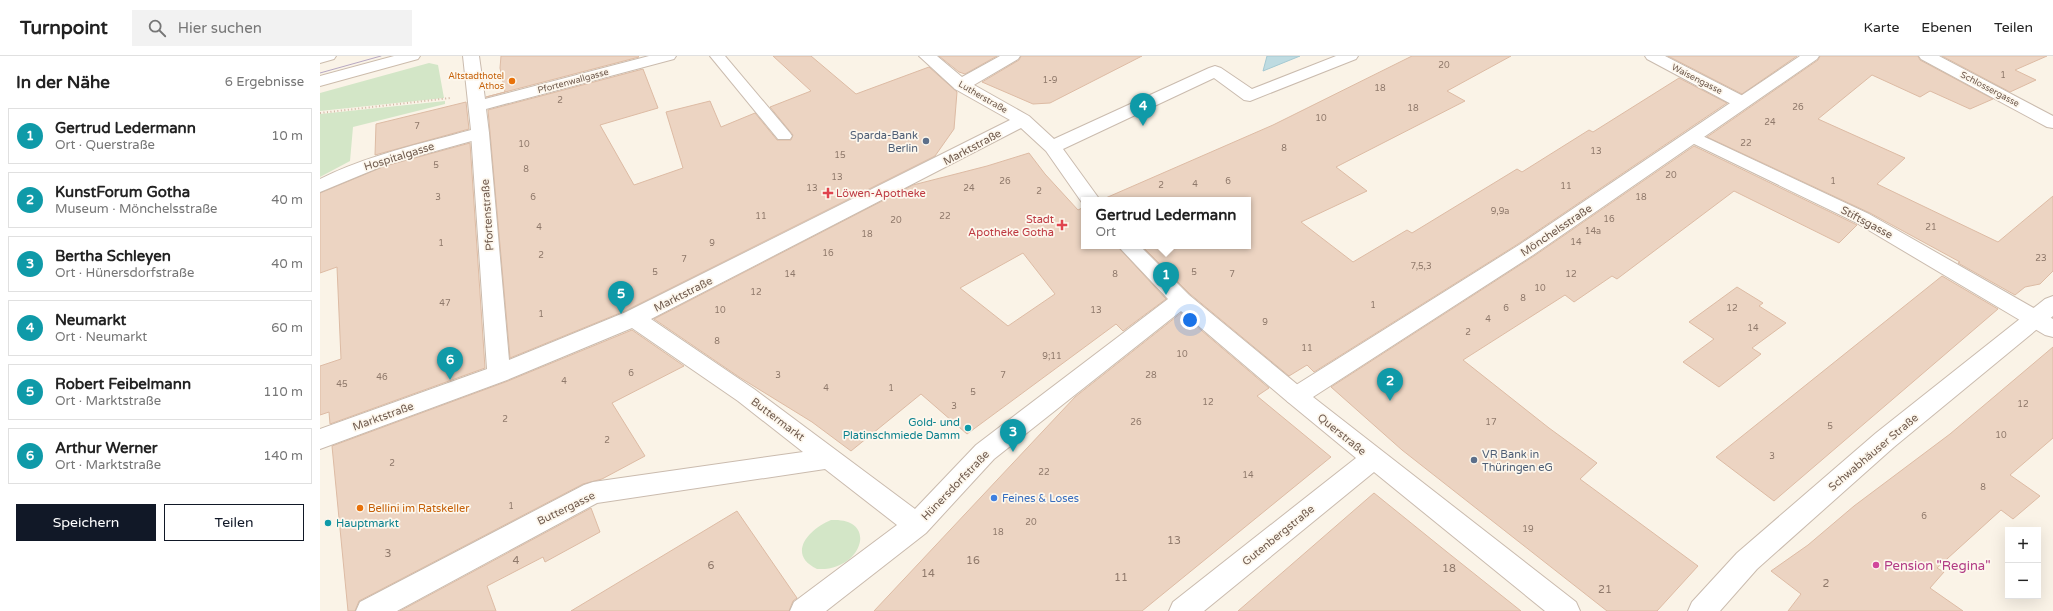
<!DOCTYPE html>
<html lang="de">
<head>
<meta charset="utf-8">
<style>
	:root { --surface:#fff; --page:#f2f2f2; --text:#222; --muted:#767676; --line:#e0e0e0; --accent:#111827 }
	body { margin:0; font-family:"Varela Round",sans-serif; background:var(--page); color:var(--text) }
	.controls { position:absolute; right:12px; bottom:12px; display:grid; overflow:hidden; border-radius:0px; box-shadow:0 4px 16px #0002 }
	.controls button { width:36px; height:36px; display:grid; place-items:center; padding:0; border:0; border-bottom:1px solid var(--line); background:var(--surface); color:var(--text); font:20px sans-serif }
	.you { position:absolute; left:870px; top:264px; width:14px; height:14px; margin:-10px; border:3px solid #fff; border-radius:50%; background:#1a73e8; box-shadow:0 0 0 6px #1a73e833 }
	.badge { display:grid; place-items:center; width:26px; height:26px; border-radius:50%; background:var(--accent); color:#fff; font-size:13px; font-weight:700 }
	.pin { position:absolute; translate:-50% -33px; filter:drop-shadow(0 1px 2px #0008) }
	.pin::after { content:''; position:absolute; top:21px; width:14px; height:12px; background:inherit; clip-path:polygon(0 0,100% 0,50% 100%) }
	.popup { position:absolute; left:761px; top:141px; width:170px; height:52px; box-sizing:border-box; display:grid; place-content:center; border-radius:0px; background:var(--surface); filter:drop-shadow(0 1px 3px #0005); font-size:13px; white-space:nowrap; color:var(--muted) }
	.popup b { font-size:15px; color:var(--text) }
	.popup::after { content:''; position:absolute; left:50%; top:100%; margin-left:-8px; border:8px solid transparent; border-top-color:var(--surface) }
	.list { margin:0; padding:0; list-style:none }
	h2 { display:flex; justify-content:space-between; align-items:center; height:52px; margin:0; padding:0 16px; font-size:17px }
	h2 small { font-size:13px; font-weight:400; color:var(--muted) }
	.list li { display:grid; grid-template-columns:26px 1fr auto; gap:12px; align-items:center; box-sizing:border-box; height:56px; margin:0 8px 8px; padding:0 8px; border:1px solid var(--line); border-radius:0px }
	.list b { display:block; font-size:15px; white-space:nowrap }
	.list p { margin:0; font-size:13px; white-space:nowrap; color:var(--muted) }
	.list em { font-size:13px; font-style:normal; color:var(--muted) }
	.actions { display:flex; gap:8px; padding:12px 16px }
	.actions a { flex:1; padding:9px 0; border:1px solid var(--accent); border-radius:0px; text-align:center; font-size:14px; color:var(--accent) }
	.actions .main { background:var(--accent); color:#fff }
	.icon { flex:none; width:22px; height:22px; fill:none; stroke:currentColor; stroke-width:2; stroke-linecap:round; stroke-linejoin:round }
	.map { position:relative; flex:none; width:1733px; height:555px; overflow:hidden }
	header { display:flex; align-items:center; gap:24px; box-sizing:border-box; height:56px; padding:0 20px; background:var(--surface); border-bottom:1px solid var(--line) }
	header strong { font-size:19px }
	nav { display:flex; gap:22px; margin-inline-start:auto; font-size:14px }
	.search { width:280px; height:36px; background:var(--page); display:flex; align-items:center; gap:10px; box-sizing:border-box; padding:0 14px; border-radius:0px; color:var(--muted); font-size:15px }
	main { display:flex }
	aside { flex:1; background:var(--surface) }
	.map>svg:first-child { display:block }
	.green { fill:#d3e6c7 }
	.water { fill:#bedbe1; stroke:#a5c9d2 }
	.building { fill:#ecd4c2; stroke:#ddbba4; fill-rule:evenodd }
	.lines { fill:none; stroke-linecap:round; stroke-linejoin:round }
	.service-casing { stroke:#cabbae; stroke-width:2 }
	.pedestrian-casing { stroke:#cabbae; stroke-width:2 }
	.minor-casing { stroke:#cabbae; stroke-width:2 }
	.secondary-casing { stroke:#ccbcac; stroke-width:2 }
	.path { stroke:#d1b7a5; stroke-width:2; stroke-dasharray:1 2.5; stroke-linecap:butt }
	.service { fill:#fff; fill-rule:evenodd }
	.pedestrian { fill:#fff; fill-rule:evenodd }
	.minor { fill:#fff; fill-rule:evenodd }
	.secondary { fill:#fff; fill-rule:evenodd }
	.tram { stroke:#b6a7c2; stroke-width:1 }
	.food-dot { fill:#e8710a; stroke:#fdf7ed; stroke-width:1.5 }
	.service-dot { fill:#5c6f8a; stroke:#fdf7ed; stroke-width:1.5 }
	.health-dot { fill:#e0444e; stroke:#fdf7ed; stroke-width:1.5 }
	.culture-dot { fill:#0f9aa8; stroke:#fdf7ed; stroke-width:1.5 }
	.shop-dot { fill:#3f7fe0; stroke:#fdf7ed; stroke-width:1.5 }
	.hotel-dot { fill:#d1479c; stroke:#fdf7ed; stroke-width:1.5 }
	.labels { text-anchor:middle; stroke-width:3.5; stroke-linejoin:round; paint-order:stroke }
	.number-label { font-size:9px; fill:#8f796b }
	.far-food-label { font-size:9px; fill:#c56008; stroke:#fdf7ed; text-anchor:end }
	.far-street-label { font-size:9px; fill:#705b4e; stroke:#fdf7ed }
	.service-label { font-size:11px; fill:#4e5e75; stroke:#fdf7ed; text-anchor:end }
	.street-label { font-size:11px; fill:#705b4e; stroke:#fdf7ed }
	.health-label { font-size:11px; fill:#be3a42; stroke:#fdf7ed; text-anchor:start }
	.culture-label { font-size:11px; fill:#0d838f; stroke:#fdf7ed; text-anchor:end }
	.shop-label { font-size:11px; fill:#366cbe; stroke:#fdf7ed; text-anchor:start }
	.food-label { font-size:11px; fill:#c56008; stroke:#fdf7ed; text-anchor:start }
	.near-number-label { font-size:11px; fill:#8f796b }
	.near-hotel-label { font-size:13px; fill:#b23c85; stroke:#fdf7ed; text-anchor:start }
</style>
</head>
<body>
<header>
<strong>Turnpoint</strong>
<div class="search"><svg class="icon" aria-label="search" viewBox="0 0 24 24"><circle cx="10" cy="10" r="6"/><path d="M15 15l6 6"/></svg>Hier suchen</div>
<nav><a>Karte</a><a>Ebenen</a><a>Teilen</a></nav>
</header>
<main>
<aside>
<h2>In der Nähe<small>6 Ergebnisse</small></h2>
<ul class="list">
<li><span class="badge" style="background:#0f9aa8">1</span><div><b>Gertrud Ledermann</b><p>Ort · Querstraße</p></div><em>10 m</em></li>
<li><span class="badge" style="background:#0f9aa8">2</span><div><b>KunstForum Gotha</b><p>Museum · Mönchelsstraße</p></div><em>40 m</em></li>
<li><span class="badge" style="background:#0f9aa8">3</span><div><b>Bertha Schleyen</b><p>Ort · Hünersdorfstraße</p></div><em>40 m</em></li>
<li><span class="badge" style="background:#0f9aa8">4</span><div><b>Neumarkt</b><p>Ort · Neumarkt</p></div><em>60 m</em></li>
<li><span class="badge" style="background:#0f9aa8">5</span><div><b>Robert Feibelmann</b><p>Ort · Marktstraße</p></div><em>110 m</em></li>
<li><span class="badge" style="background:#0f9aa8">6</span><div><b>Arthur Werner</b><p>Ort · Marktstraße</p></div><em>140 m</em></li>
</ul>
<div class="actions"><a class="main">Speichern</a><a>Teilen</a></div>
</aside>
<div class="map">
<svg width="1733" height="555" viewBox="0 0 1733 555">
	<rect width="100%" height="100%" fill="#faf3e7"/>
	<!-- green -->
	<path class="green" d="M109 7 118 9 124 42 0 55V37Z
		M125 45V48L33 71 30 105 0 121V58Z
		M511 464C560 461 542 516 497 513 466 498 489 473 511 464Z"/>
	<!-- water -->
	<path class="water" d="M947 0H980L943 15Z"/>
	<!-- building -->
	<path class="building" d="M181 0H318L319 1 166 41 185 36 180 12Z
		M453 0H491L536 38 609 11 637 36 634 73 615 100 305 255 190 302 168 54 323 13 338 52 280 69 314 129 363 112 346 56 390 45 401 71 435 57 457 84H471L473 79 450 51 491 35Z
		M619 0H677L645 18 639 16Z
		M701 0H822L730 47 713 48 662 26 699 4Z
		M1092 0H1191L1127 35 1145 45 1016 111 1047 135 981 166 1033 206 1087 174 1092 177 1197 113 1202 116 1269 74 1273 76 1359 22 1407 47 1198 188 994 316 987 309 969 320 870 238 822 190H928V144H781L953 69Z
		M1348 0H1477L1422 38Z
		M1500 0H1598L1600 4 1673 43 1650 53 1610 35 1600 41 1552 19 1498 63 1585 102 1557 128 1678 186 1733 140V215L1720 228 1705 231 1695 239 1638 207 1640 206 1550 157 1387 81 1498 4Z
		M1622 0H1727L1695 14 1716 24 1690 36Z
		M146 46 149 73 55 99 56 68Z
		M150 87 165 312 10 368 9 356 0 359V310L21 303 17 211 0 217V137L65 110Z
		M1374 90 1537 169 1519 187 1414 135 1297 223 1292 220 1254 246 1245 239 1143 304 1229 372 1277 407 1260 423 1378 510 1337 555H1287L1082 394 1011 331 1214 200Z
		M709 97 725 118 758 154 764 151V190H797L846 243 803 275 796 268 647 378 601 338 531 395 492 366 419 321 334 263 593 129 667 110ZM703 197 735 238 688 270 640 232Z
		M1622 220 1678 253 1454 445 1396 401Z
		M1417 231 1443 247 1439 250 1466 267 1432 292 1441 298 1399 331 1363 306 1394 283 1369 266Z
		M861 257 949 332 937 340 1011 401 822 555H554L755 341Z
		M312 274 364 310 292 347 325 400 282 423 263 428 39 545 35 555H28L12 390 188 325Z
		M1733 291V382L1690 419 1720 440 1693 463 1681 454 1617 512 1624 516 1610 532 1643 555H1468L1481 538 1451 515 1488 489 1534 450 1630 378Z
		M1054 437 1127 496 1201 555H918Z
		M271 452 280 476 225 506 223 501 167 530 176 555H80Z
		M417 455 477 542 473 545 469 555H251Z"/>
	<g class="lines">
		<!-- service casing -->
		<g class="service-casing">
			<path id="service" d="M390 0H405L470 77 472 80 470 83H458Z"/>
		</g>
		<!-- pedestrian casing -->
		<g class="pedestrian-casing">
			<path id="pedestrian" d="M1016 0H1038L1036 3 930 45 924 44 894 22 743 93 780 144H764L763 148 726 95 701 72 331 263 434 333 595 453 656 389 848 243 798 190H820L869 239 984 334 988 340 984 346 976 349 968 346 861 255 674 403 606 477 506 555H470L474 546 577 469 505 413 277 447 77 555H36L40 546 264 429 273 426 483 396 418 345 312 272 187 324 0 393V373L167 313 151 77 154 73 160 72 166 73 169 77 189 304 306 256 690 64 635 33 633 29 635 25 641 24 647 25 709 60 734 83 889 12 895 10 901 12 932 33Z
				M1325 0H1345L1427 42 1430 46 1427 50 1421 51 1415 50 1327 3Z
				M1374 76 1549 158 1733 263V281L1725 279 1535 166 1368 85 1365 81 1368 77Z"/>
		</g>
		<!-- minor casing -->
		<g class="minor-casing">
			<path id="minor" d="M143 0H159L165 43 329 0H356L354 3 166 53 169 77 166 81 65 109 0 136V123C48 99 100 88 151 74Z
				M599 0H617L642 21 680 0H700L698 3 647 33 641 34 635 33Z
				M1480 0H1499L1497 3 1213 199 993 341 1256 546 1260 555H1225L1054 416 884 555H849L853 546 1036 402 968 346 964 340 968 334 1199 189Z
				M1599 0H1619L1733 60V72L1727 71 1601 3Z
				M1733 240V260L1574 391 1437 513 1400 555H1368L1372 546 1417 497 1556 377 1725 243Z"/>
		</g>
		<!-- secondary casing -->
		<g class="secondary-casing">
			<path id="secondary" d="M0 0H16L14 3 0 7Z
				M74 0H100L98 3 0 30V20Z"/>
		</g>
		<!-- path -->
		<path class="path" d="M0 57 130 42"/>
		<!-- service -->
		<use href="#service" class="service"/>
		<!-- pedestrian -->
		<use href="#pedestrian" class="pedestrian"/>
		<!-- minor -->
		<use href="#minor" class="minor"/>
		<!-- secondary -->
		<use href="#secondary" class="secondary"/>
		<!-- tram -->
		<path class="tram" d="M0 17 61 0"/>
	</g>
	<!-- markers -->
	<g class="food-dot">
		<circle cx="192" cy="25" r="4"/>
		<circle cx="40" cy="452" r="4"/>
	</g>
	<g class="service-dot">
		<circle cx="606" cy="85" r="4"/>
		<circle cx="1154" cy="404" r="4"/>
	</g>
	<g class="health-dot">
		<path d="M506 131h4v4h4v4h-4v4h-4v-4h-4v-4h4z"/>
		<path d="M740 163h4v4h4v4h-4v4h-4v-4h-4v-4h4z"/>
	</g>
	<g class="culture-dot">
		<circle cx="648" cy="372" r="4"/>
		<circle cx="8" cy="467" r="4"/>
	</g>
	<circle class="shop-dot" cx="674" cy="442" r="4"/>
	<circle class="hotel-dot" cx="1556" cy="509" r="4"/>
	<g class="labels">
		<!-- number labels -->
		<g class="number-label">
			<text x="1124" y="12">20</text>
			<text x="1683" y="22">1</text>
			<text x="730" y="27">1-9</text>
			<text x="1060" y="35">18</text>
			<text x="240" y="47">2</text>
			<text x="1478" y="54">26</text>
			<text x="1093" y="55">18</text>
			<text x="1001" y="65">10</text>
			<text x="1450" y="69">24</text>
			<text x="97" y="73">7</text>
			<text x="1426" y="90">22</text>
			<text x="204" y="91">10</text>
			<text x="964" y="95">8</text>
			<text x="1276" y="98">13</text>
			<text x="520" y="102">15</text>
			<text x="116" y="112">5</text>
			<text x="206" y="116">8</text>
			<text x="1351" y="122">20</text>
			<text x="517" y="124">13</text>
			<text x="685" y="128">26</text>
			<text x="908" y="128">6</text>
			<text x="1513" y="128">1</text>
			<text x="875" y="131">4</text>
			<text x="841" y="132">2</text>
			<text x="1246" y="133">11</text>
			<text x="492" y="135">13</text>
			<text x="649" y="135">24</text>
			<text x="719" y="138">2</text>
			<text x="118" y="144">3</text>
			<text x="213" y="144">6</text>
			<text x="1321" y="144">18</text>
			<text x="1180" y="158">9,9a</text>
			<text x="441" y="163">11</text>
			<text x="625" y="163">22</text>
			<text x="1289" y="166">16</text>
			<text x="576" y="167">20</text>
			<text x="219" y="174">4</text>
			<text x="1611" y="174">21</text>
			<text x="1273" y="178">14a</text>
			<text x="547" y="181">18</text>
			<text x="1256" y="189">14</text>
			<text x="121" y="190">1</text>
			<text x="392" y="190">9</text>
			<text x="508" y="200">16</text>
			<text x="221" y="202">2</text>
			<text x="1721" y="205">23</text>
			<text x="364" y="206">7</text>
			<text x="1101" y="213">7,5,3</text>
			<text x="335" y="219">5</text>
			<text x="874" y="219">5</text>
			<text x="470" y="221">14</text>
			<text x="795" y="221">8</text>
			<text x="912" y="221">7</text>
			<text x="1251" y="221">12</text>
			<text x="1220" y="235">10</text>
			<text x="436" y="239">12</text>
			<text x="1203" y="245">8</text>
			<text x="125" y="250">47</text>
			<text x="1053" y="252">1</text>
			<text x="1186" y="255">6</text>
			<text x="1412" y="255">12</text>
			<text x="400" y="257">10</text>
			<text x="776" y="257">13</text>
			<text x="221" y="261">1</text>
			<text x="1168" y="266">4</text>
			<text x="945" y="269">9</text>
			<text x="1433" y="275">14</text>
			<text x="1148" y="279">2</text>
			<text x="397" y="288">8</text>
			<text x="987" y="295">11</text>
			<text x="862" y="301">10</text>
			<text x="732" y="303">9;11</text>
			<text x="311" y="320">6</text>
			<text x="458" y="322">3</text>
			<text x="683" y="322">7</text>
			<text x="831" y="322">28</text>
			<text x="62" y="324">46</text>
			<text x="244" y="328">4</text>
			<text x="22" y="331">45</text>
			<text x="506" y="335">4</text>
			<text x="571" y="335">1</text>
			<text x="653" y="339">5</text>
			<text x="888" y="349">12</text>
			<text x="1703" y="351">12</text>
			<text x="634" y="353">3</text>
			<text x="185" y="366">2</text>
			<text x="816" y="369">26</text>
			<text x="1171" y="369">17</text>
			<text x="1510" y="373">5</text>
			<text x="1681" y="382">10</text>
			<text x="287" y="387">2</text>
			<text x="1452" y="403">3</text>
			<text x="72" y="410">2</text>
			<text x="724" y="419">22</text>
			<text x="928" y="422">14</text>
			<text x="1663" y="434">8</text>
			<text x="191" y="453">1</text>
			<text x="1604" y="463">6</text>
			<text x="711" y="469">20</text>
			<text x="1208" y="476">19</text>
			<text x="678" y="479">18</text>
		</g>
		<!-- far-food labels -->
		<g class="far-food-label">
			<text x="184" y="23">Altstadthotel<tspan x="184" dy="10">Athos</tspan></text>
		</g>
		<!-- far-street labels -->
		<g class="far-street-label">
			<text transform="translate(1377 23) rotate(27)" y="3">Waisengasse</text>
			<text transform="translate(253 25) rotate(-15)" y="3">Pfortenwallgasse</text>
			<text transform="translate(1670 33) rotate(28)" y="3">Schlossergasse</text>
			<text transform="translate(663 41) rotate(30)" y="3">Lutherstraße</text>
		</g>
		<!-- service labels -->
		<g class="service-label">
			<text x="598" y="83">Sparda-Bank<tspan x="598" dy="13">Berlin</tspan></text>
			<text x="1162" y="402" text-anchor="start">VR Bank in<tspan x="1162" dy="13">Thüringen eG</tspan></text>
		</g>
		<!-- street labels -->
		<g class="street-label">
			<text transform="translate(652 91) rotate(-28)" y="4">Marktstraße</text>
			<text transform="translate(79 100) rotate(-17)" y="4">Hospitalgasse</text>
			<text transform="translate(167 159) rotate(-94)" y="4">Pfortenstraße</text>
			<text transform="translate(1547 166) rotate(28)" y="4">Stiftsgasse</text>
			<text transform="translate(1236 174) rotate(-34)" y="4">Mönchelsstraße</text>
			<text transform="translate(363 238) rotate(-27)" y="4">Marktstraße</text>
			<text transform="translate(63 360) rotate(-20)" y="4">Marktstraße</text>
			<text transform="translate(458 363) rotate(37)" y="4">Buttermarkt</text>
			<text transform="translate(1022 378) rotate(39)" y="4">Querstraße</text>
			<text transform="translate(1553 396) rotate(-40)" y="4">Schwabhäuser Straße</text>
			<text transform="translate(635 429) rotate(-46)" y="4">Hünersdorfstraße</text>
			<text transform="translate(246 452) rotate(-26)" y="4">Buttergasse</text>
			<text transform="translate(958 479) rotate(-39)" y="4">Gutenbergstraße</text>
		</g>
		<!-- health labels -->
		<g class="health-label">
			<text x="516" y="141">Löwen-Apotheke</text>
			<text x="734" y="167" text-anchor="end">Stadt<tspan x="734" dy="13">Apotheke Gotha</tspan></text>
		</g>
		<!-- culture labels -->
		<g class="culture-label">
			<text x="640" y="370">Gold- und<tspan x="640" dy="13">Platinschmiede Damm</tspan></text>
			<text x="16" y="471" text-anchor="start">Hauptmarkt</text>
		</g>
		<!-- shop labels -->
		<g class="shop-label">
			<text x="682" y="446">Feines &amp; Loses</text>
		</g>
		<!-- food labels -->
		<g class="food-label">
			<text x="48" y="456">Bellini im Ratskeller</text>
		</g>
		<!-- near-number labels -->
		<g class="near-number-label">
			<text x="854" y="488">13</text>
			<text x="68" y="501">3</text>
			<text x="196" y="508">4</text>
			<text x="653" y="508">16</text>
			<text x="391" y="513">6</text>
			<text x="1129" y="516">18</text>
			<text x="608" y="521">14</text>
			<text x="801" y="525">11</text>
			<text x="1506" y="531">2</text>
			<text x="1285" y="537">21</text>
		</g>
		<!-- near-hotel labels -->
		<g class="near-hotel-label">
			<text x="1564" y="514">Pension "Regina"</text>
		</g>
	</g>
</svg>
<div class="controls">
<button>+</button>
<button>−</button>
</div>
<div class="you"></div>
<div class="pin badge" style="left:846px;top:239px;background:#0f9aa8">1</div>
<div class="popup"><b>Gertrud Ledermann</b>Ort</div>
<div class="pin badge" style="left:1070px;top:345px;background:#0f9aa8">2</div>
<div class="pin badge" style="left:693px;top:396px;background:#0f9aa8">3</div>
<div class="pin badge" style="left:823px;top:70px;background:#0f9aa8">4</div>
<div class="pin badge" style="left:301px;top:258px;background:#0f9aa8">5</div>
<div class="pin badge" style="left:130px;top:324px;background:#0f9aa8">6</div>
</div>
</main>
</body>
</html>
